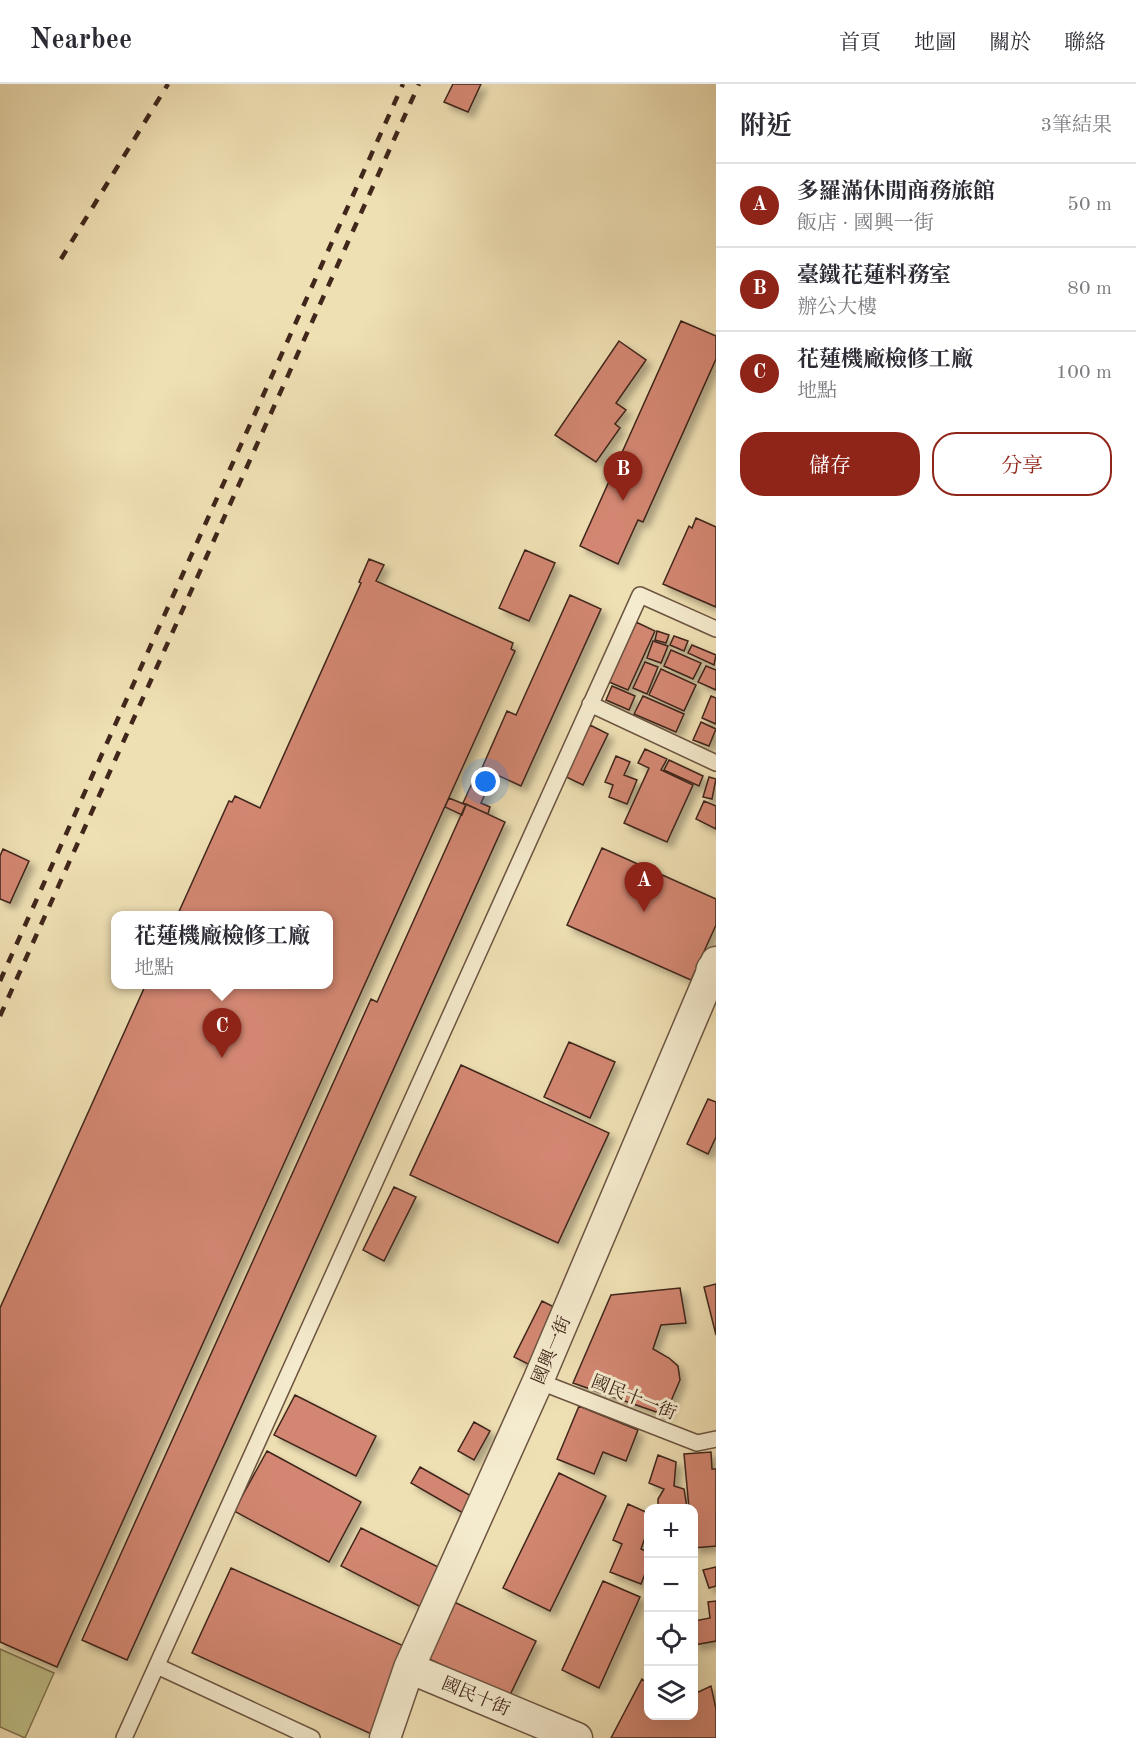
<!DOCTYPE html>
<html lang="zh-TW">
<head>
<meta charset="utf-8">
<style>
	:root { --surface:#fff; --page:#f2f2f3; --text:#2b2b33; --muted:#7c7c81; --line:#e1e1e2; --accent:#8f2418 }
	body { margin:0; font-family:"Old Standard TT","Noto Serif TC",serif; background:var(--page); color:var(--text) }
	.controls { position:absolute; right:18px; bottom:18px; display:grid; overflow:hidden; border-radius:12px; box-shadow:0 6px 24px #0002 }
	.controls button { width:54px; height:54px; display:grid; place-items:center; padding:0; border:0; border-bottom:2px solid var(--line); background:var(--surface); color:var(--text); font:30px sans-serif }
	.you { position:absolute; left:486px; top:698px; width:21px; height:21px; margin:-15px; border:4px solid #fff; border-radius:50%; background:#1a73e8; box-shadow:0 0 0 9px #1a73e833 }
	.badge { display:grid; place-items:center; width:39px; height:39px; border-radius:50%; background:var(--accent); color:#fff; font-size:20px; font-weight:700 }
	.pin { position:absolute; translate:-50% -50px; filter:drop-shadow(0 2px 3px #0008) }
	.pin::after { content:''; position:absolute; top:32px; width:21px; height:18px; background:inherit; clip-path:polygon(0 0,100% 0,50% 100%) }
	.popup { position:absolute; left:111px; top:827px; width:222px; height:78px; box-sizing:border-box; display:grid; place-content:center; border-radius:12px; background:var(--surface); filter:drop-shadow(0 2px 4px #0005); font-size:20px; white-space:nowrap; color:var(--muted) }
	.popup b { font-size:22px; color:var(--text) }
	.popup::after { content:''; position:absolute; left:50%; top:100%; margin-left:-12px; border:12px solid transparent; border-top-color:var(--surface) }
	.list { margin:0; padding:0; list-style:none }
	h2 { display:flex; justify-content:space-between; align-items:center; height:78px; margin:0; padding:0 24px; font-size:26px }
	h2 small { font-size:20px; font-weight:400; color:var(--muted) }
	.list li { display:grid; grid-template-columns:39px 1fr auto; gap:18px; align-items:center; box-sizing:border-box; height:84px; padding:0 24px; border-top:2px solid var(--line) }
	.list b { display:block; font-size:22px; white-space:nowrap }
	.list p { margin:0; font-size:20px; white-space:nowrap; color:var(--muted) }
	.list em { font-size:20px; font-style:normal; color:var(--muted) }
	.actions { display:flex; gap:12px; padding:18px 24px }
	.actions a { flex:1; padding:14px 0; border:2px solid var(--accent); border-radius:24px; text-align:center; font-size:21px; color:var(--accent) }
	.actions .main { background:var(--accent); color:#fff }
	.icon { flex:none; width:33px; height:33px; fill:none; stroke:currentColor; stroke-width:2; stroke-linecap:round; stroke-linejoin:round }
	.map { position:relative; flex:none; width:716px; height:1654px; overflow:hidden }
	header { display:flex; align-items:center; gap:36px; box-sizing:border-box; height:84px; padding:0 30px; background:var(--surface); border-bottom:2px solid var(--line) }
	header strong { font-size:28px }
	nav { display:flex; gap:33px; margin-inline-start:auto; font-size:21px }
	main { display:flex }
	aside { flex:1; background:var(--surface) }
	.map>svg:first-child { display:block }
	.green { fill:#c0c088; stroke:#807352; stroke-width:1.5 }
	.building { fill:#d38772; stroke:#40261b; stroke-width:1.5; filter:url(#shadow) }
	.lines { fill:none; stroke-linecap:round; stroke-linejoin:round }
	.service-casing { stroke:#6c5441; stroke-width:18 }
	.minor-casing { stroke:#6c5441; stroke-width:33 }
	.tertiary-casing { stroke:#6c5441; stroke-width:36 }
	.service { stroke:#f5ebce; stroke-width:15 }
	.minor { stroke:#f5ebce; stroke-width:30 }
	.tertiary { stroke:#f5ebce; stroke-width:33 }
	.rail { stroke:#40261b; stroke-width:4.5; stroke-dasharray:10 10; stroke-linecap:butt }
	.labels { text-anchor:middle; stroke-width:6; stroke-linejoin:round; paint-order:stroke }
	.street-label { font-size:18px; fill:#40261b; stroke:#f5ebce }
</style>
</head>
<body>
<header>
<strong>Nearbee</strong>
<nav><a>首頁</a><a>地圖</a><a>關於</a><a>聯絡</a></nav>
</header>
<main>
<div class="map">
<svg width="716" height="1654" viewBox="0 0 716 1654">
	<defs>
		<filter id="shadow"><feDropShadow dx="5.5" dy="5.5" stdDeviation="3" flood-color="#0004"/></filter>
	</defs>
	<rect width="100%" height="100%" fill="#efe0b4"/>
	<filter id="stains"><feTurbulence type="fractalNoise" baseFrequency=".00333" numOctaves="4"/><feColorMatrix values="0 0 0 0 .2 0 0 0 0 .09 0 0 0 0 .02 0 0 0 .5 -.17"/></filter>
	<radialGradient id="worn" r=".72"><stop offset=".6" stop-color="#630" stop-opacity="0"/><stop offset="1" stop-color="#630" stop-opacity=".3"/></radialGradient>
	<!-- green -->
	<path class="green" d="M0 1565 54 1589 25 1654 0 1643Z"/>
	<!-- building -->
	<path class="building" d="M453 0H481L468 28 444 18Z
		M681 237 716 252V275L643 438 638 436 618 480 580 462Z
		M619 257 646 276 616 319 626 326 615 340 620 344 596 378 555 351Z
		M696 434 716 443V523L663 500 689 442 692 444Z
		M525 466 555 479 529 537 499 524Z
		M369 475 384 481 376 497 513 559 511 565 515 567 57 1583 0 1558V1224L146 900H328V832H177L229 717 232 718 235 712 260 724 361 499 359 498Z
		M570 511 601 525 521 702 482 684 507 627 516 631Z
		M636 538 655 547 628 606 609 598Z
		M657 547 669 551 666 559 655 556Z
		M674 552 688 557 684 567 670 561Z
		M653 557 668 562 661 579 647 574Z
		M692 561 716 571 714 581 688 569Z
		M671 566 701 579 693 595 664 582Z
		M645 578 658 583 647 610 633 604Z
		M706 582 716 586V606L698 598Z
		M661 585 696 601 684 627 649 611Z
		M612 602 635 612 629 626 606 616Z
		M643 612 684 630 676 648 634 630Z
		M711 612 716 614V640L702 634Z
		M701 638 716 645 709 662 693 656Z
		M590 641 608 650 583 701 564 692Z
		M645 665 667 675 661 686 693 701 667 758 624 739 649 684 638 679Z
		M616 672 630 678 624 691 637 696 627 720 609 713 613 701 605 698Z
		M669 676 703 692 699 702 664 686Z
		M478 686 493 693 481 719 490 723 488 730 463 719Z
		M709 693 716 695 712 715 703 713Z
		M449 714 466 721 462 731 445 723Z
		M704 717 716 722V745L696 735Z
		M466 720 505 738 127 1576 82 1556 371 915 377 918Z
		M602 764 716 815V841L691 896 567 841Z
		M3 765 29 777 10 819 0 815V772Z
		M569 958 615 978 590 1034 544 1013Z
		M461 981 609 1049 558 1159 410 1091Z
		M708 1015 716 1018V1053L708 1070 687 1060Z
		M394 1103 416 1113 384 1177 363 1166Z
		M716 1200V1251L704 1203Z
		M680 1204 686 1239 661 1241 653 1265 669 1274 678 1282 680 1296 665 1331 573 1299 611 1211Z
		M542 1217 558 1225 530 1281 514 1273Z
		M295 1311 376 1352 356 1392 274 1351Z
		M579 1322 638 1346 626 1377 603 1368 594 1390 557 1375Z
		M474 1338 490 1347 474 1376 458 1367Z
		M267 1367 361 1418 329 1478 234 1427Z
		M711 1368 712 1385H716V1462L694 1464V1424H689L684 1370Z
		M658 1371 676 1378 674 1402 684 1405 687 1424H658V1415L664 1405 649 1399Z
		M420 1383 473 1413 463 1429 411 1399Z
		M559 1389 606 1412 550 1527 503 1504Z
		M628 1420 648 1429V1445L641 1465 648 1468V1482L641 1500 610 1488 622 1460 613 1456Z
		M361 1444 442 1485 423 1524 341 1482Z
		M716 1483V1502L709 1504 703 1486Z
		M231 1484 415 1567 376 1652 192 1569Z
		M603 1497 640 1513 599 1604 562 1586Z
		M450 1516 536 1557 509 1613 423 1572Z
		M716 1517V1557L694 1561V1537L710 1534 708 1518Z
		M642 1595 648 1600V1632H694V1610L711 1602 716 1625V1654H611Z"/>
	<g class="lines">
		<!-- service casing -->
		<g class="service-casing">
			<path id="service" d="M590 620 716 679
				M538 1297 697 1359 716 1355
				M157 1582 312 1654
				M124 1654 640 511 716 545"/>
		</g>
		<!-- minor casing -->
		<g class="minor-casing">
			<path id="minor" d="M409 1584 577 1654
				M385 1654 409 1584 538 1297 716 878"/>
		</g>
		<!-- tertiary casing -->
		<g class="tertiary-casing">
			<path id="tertiary" d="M713 886 716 899"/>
		</g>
		<!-- service -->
		<use href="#service" class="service"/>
		<!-- minor -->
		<use href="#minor" class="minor"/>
		<!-- tertiary -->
		<use href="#tertiary" class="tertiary"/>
		<!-- rail -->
		<path class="rail" d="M61 175 168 0
			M0 897 403 0
			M0 932 419 0"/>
	</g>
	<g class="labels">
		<!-- street labels -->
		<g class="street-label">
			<text transform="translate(551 1266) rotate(-67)" y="6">國興一街</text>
			<text transform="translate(634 1313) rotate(22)" y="6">國民十一街</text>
			<text transform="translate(476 1612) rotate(23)" y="6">國民十街</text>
		</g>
	</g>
	<rect width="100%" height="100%" filter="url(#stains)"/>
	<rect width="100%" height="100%" fill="url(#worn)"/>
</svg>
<div class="controls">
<button>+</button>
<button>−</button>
<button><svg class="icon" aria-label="locate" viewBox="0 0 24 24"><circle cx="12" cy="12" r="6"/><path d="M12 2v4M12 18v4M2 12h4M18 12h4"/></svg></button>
<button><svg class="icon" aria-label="layers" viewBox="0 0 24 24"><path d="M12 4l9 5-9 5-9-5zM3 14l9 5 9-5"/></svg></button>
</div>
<div class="you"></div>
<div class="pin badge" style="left:644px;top:828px">A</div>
<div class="pin badge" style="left:623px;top:417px">B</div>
<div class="pin badge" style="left:222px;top:974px">C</div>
<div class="popup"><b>花蓮機廠檢修工廠</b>地點</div>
</div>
<aside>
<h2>附近<small>3筆結果</small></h2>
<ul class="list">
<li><span class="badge">A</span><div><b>多羅滿休閒商務旅館</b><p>飯店 · 國興一街</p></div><em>50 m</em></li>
<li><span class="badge">B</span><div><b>臺鐵花蓮料務室</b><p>辦公大樓</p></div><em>80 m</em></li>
<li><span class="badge">C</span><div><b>花蓮機廠檢修工廠</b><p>地點</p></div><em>100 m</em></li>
</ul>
<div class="actions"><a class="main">儲存</a><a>分享</a></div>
</aside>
</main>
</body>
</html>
